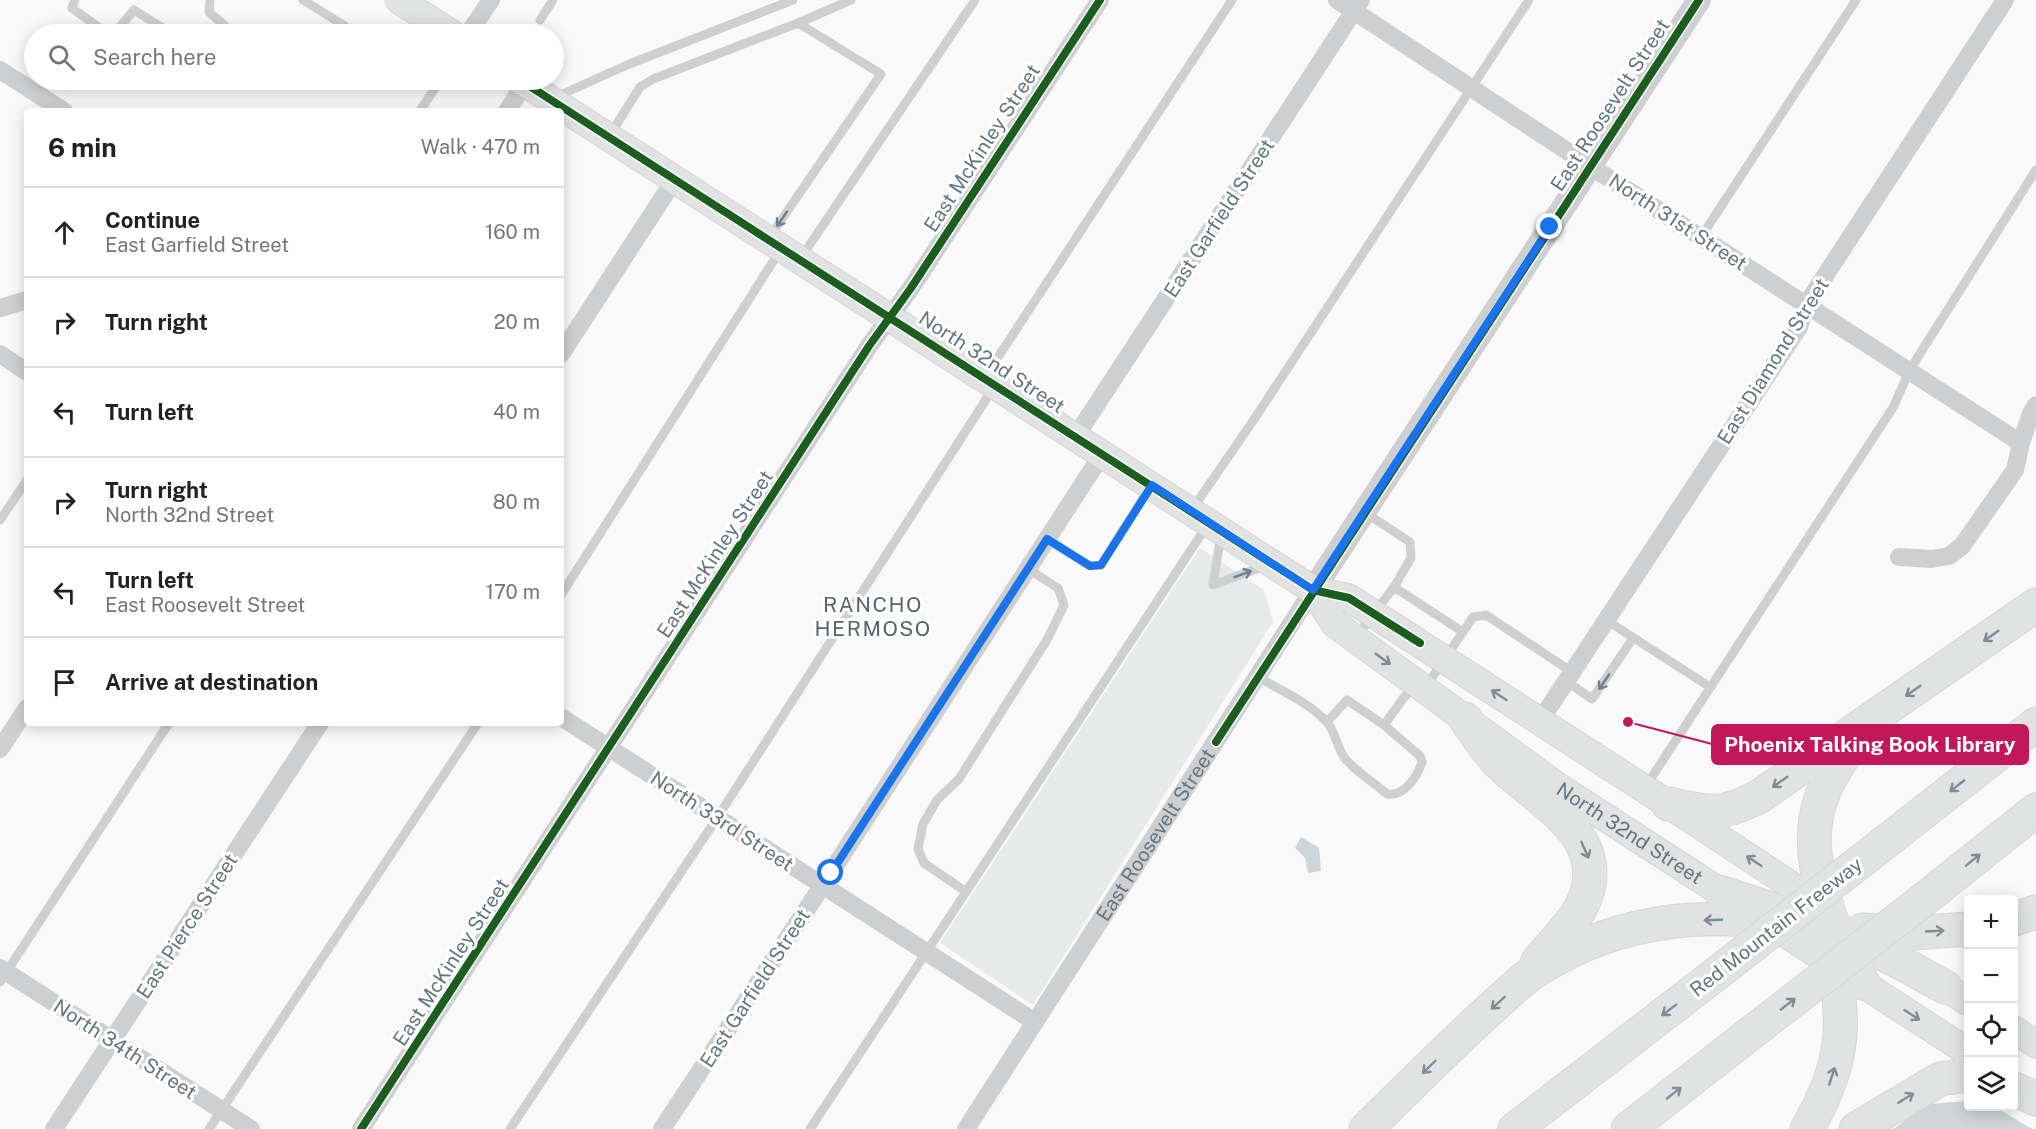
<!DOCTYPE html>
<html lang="en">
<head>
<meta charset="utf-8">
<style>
	:root { --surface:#fff; --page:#f6f6f6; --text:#222; --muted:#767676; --line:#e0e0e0 }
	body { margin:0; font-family:"Public Sans",sans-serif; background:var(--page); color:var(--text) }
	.controls { position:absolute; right:18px; bottom:18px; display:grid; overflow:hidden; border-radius:6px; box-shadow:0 3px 15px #0003 }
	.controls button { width:54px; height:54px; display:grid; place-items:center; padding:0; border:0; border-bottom:2px solid var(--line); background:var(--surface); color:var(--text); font:30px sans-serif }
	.stop { position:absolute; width:18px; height:18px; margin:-14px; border:4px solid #1a73e8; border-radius:50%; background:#fff }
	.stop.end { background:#1a73e8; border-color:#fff; box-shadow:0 2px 6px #0008 }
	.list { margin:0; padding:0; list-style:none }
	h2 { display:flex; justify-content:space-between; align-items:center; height:78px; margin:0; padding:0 24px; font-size:26px }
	h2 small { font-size:20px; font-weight:400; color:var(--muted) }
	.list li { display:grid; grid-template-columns:39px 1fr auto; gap:18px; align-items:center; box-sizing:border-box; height:90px; padding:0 24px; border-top:2px solid var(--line) }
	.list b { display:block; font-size:22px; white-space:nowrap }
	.list p { margin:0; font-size:20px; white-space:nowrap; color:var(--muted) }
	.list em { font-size:20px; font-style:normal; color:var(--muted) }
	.icon { flex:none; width:33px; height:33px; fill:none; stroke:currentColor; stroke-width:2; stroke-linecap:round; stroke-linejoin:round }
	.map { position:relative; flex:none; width:2036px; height:1129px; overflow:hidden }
	.search { position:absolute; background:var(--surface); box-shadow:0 3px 15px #0003; left:24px; top:24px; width:540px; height:66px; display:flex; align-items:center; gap:15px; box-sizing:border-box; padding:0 21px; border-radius:33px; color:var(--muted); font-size:22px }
	.panel { position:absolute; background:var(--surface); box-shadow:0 3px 15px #0003; left:24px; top:108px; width:540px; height:618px; border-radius:6px }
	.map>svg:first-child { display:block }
	.built { fill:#e8e9e9 }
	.water { fill:#ced6d9 }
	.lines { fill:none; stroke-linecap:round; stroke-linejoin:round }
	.secondary-casing { stroke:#d5d6d7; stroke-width:29 }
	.motorway-casing { stroke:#d5d6d6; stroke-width:35 }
	.service { stroke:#cecfd0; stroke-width:9 }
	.minor { stroke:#cecfd0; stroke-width:18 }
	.tertiary { stroke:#cecfd0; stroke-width:24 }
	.secondary { stroke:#e1e2e2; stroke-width:27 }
	.motorway { stroke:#e1e2e2; stroke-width:33 }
	.motorway-bridge-casing { stroke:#d5d6d6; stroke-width:35; stroke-linecap:butt }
	.motorway-bridge { stroke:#e1e2e2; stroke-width:33 }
	.cycleway-casing { stroke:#fff; stroke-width:11 }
	.cycleway { stroke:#1b5e20; stroke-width:8 }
	.oneway { stroke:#707f8b }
	.oneway2 { stroke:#7e8c96 }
	.route { stroke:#1a73e8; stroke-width:8 }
	.labels { text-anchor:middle; stroke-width:6; stroke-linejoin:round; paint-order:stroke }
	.street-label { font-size:20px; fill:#657683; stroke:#fff }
	.neighbourhood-label { font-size:21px; letter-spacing:1.5px; fill:#57646e; stroke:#fff }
	.leader { fill:none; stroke:#c2185b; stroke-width:2 }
	.callout-dot { fill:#c2185b; stroke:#fff; stroke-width:2 }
	.callout { fill:#c2185b; stroke:#c2185b; stroke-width:2 }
	.callout-label { font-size:21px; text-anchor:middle; font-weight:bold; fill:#fff }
</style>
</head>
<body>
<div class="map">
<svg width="2036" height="1129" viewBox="0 0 2036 1129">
	<rect width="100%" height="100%" fill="#f9f9f9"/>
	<!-- built -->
	<path class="built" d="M1200 548 1264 590 1273 622 1033 1005 940 943Z"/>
	<!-- water -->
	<path class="water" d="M1301 837 1319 848 1321 871 1308 873 1305 858 1295 848Z
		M1968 1101V1106L1995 1107 2032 1129H1893L1928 1104Z"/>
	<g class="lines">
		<!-- secondary casing -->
		<g class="secondary-casing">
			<g id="secondary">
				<path d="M399 0 452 34"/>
				<path d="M520 80 1313 590 1349 598 1668 804 1827 909"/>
				<path id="s2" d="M1313 590 1335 624 1560 788 1739 904"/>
				<path d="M1774 926 1968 1052"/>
				<path d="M1929 976 1968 1002"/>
				<path d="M2014 1030 2036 1044"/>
			</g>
		</g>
		<!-- motorway casing -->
		<g class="motorway-casing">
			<path id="motorway" d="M1465 719C1477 735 1488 753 1502 766 1539 802 1607 834 1586 896 1576 923 1553 941 1537 963
				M1856 740C1842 758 1829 776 1821 799 1800 856 1833 935 1863 983
				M1668 804C1712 813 1719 817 1760 796L2036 605
				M1883 844 2036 724
				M1722 893 1774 910
				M1927 897 2036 810
				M2014 919 2036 912
				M1862 930 1913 933 1968 929
				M2014 1089 2036 1099
				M1366 1129C1406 1090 1446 1050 1487 1012 1501 1000 1514 987 1528 976 1540 967 1554 960 1567 953 1656 908 1767 910 1860 944 1889 954 1917 972 1945 987
				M1515 1129 1716 974
				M1628 1129 1742 1040
				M1807 1129C1846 1062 1848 1018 1828 944
				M1856 1129 1940 1079 1968 1075"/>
		</g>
		<!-- service -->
		<path class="service" d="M75 0 72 8 108 34
			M210 0 209 12 232 32
			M303 0 345 26
			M540 20 553 0
			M798 23 851 0
			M114 34 134 10 166 30
			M556 97 627 65 793 0
			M420 111 440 80
			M610 135 640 87 653 79 798 23 881 74 769 238
			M1701 237 1856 0
			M802 256 975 0
			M985 377 1232 0
			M1193 508 1255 418 1529 0
			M0 520 27 480
			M1221 534 1213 585 1267 565
			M1047 539 1090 566 1101 565 1150 487
			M1394 587 1463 632
			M561 595 781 249
			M1606 620 1710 687
			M1357 636 1394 587 1411 558 1410 542 1364 512
			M1258 677C1280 690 1306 701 1325 720 1336 731 1336 745 1344 757 1352 769 1375 783 1387 794 1404 797 1417 777 1422 762L1420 756 1384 725 1413 685
			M1566 681 1592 699 1633 638
			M1425 688 1473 617 1486 615 1572 672
			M1327 722 1347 700 1384 725
			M1646 786 1894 406 1909 371 2036 170
			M965 891 924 863 918 849 923 824 937 800 959 779 1048 638 1064 605 1058 588 1028 569
			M0 982 169 723
			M209 1129 478 723
			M510 1129 717 818 994 387
			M810 1129 1208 524"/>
		<!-- minor -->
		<g class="minor">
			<path d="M1337 0 1590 166 2021 443"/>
			<path d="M468 34 491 0"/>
			<path d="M0 70 64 111"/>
			<path d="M507 111 525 83"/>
			<path d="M0 308 27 300"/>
			<path d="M0 354 27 372"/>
			<path d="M561 354 675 179"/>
			<path d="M1076 436 1361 0"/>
			<path d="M1899 557 1932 559 1949 556 1962 546 2015 470 2021 443 2031 413 2036 405"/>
			<path d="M561 717 1035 1022"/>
			<path d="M1540 721 1799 327 1806 305 2005 0"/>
			<path d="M0 749 27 708"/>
			<path d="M0 968 251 1129"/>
			<path d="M54 1129 320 723"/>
			<path d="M361 1129 869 346 911 288 1100 0"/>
			<path d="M662 1129 822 886 1103 453"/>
			<path id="s1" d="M966 1129 1313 590"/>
		</g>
		<!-- tertiary -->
		<path class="tertiary" d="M1313 590 1699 0"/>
		<!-- secondary -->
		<use href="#secondary" class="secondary"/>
		<!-- motorway -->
		<use href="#motorway" class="motorway"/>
		<!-- motorway-bridge casing -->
		<g class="motorway-bridge-casing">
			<path id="motorway-bridge" d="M1716 974 1883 844
				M1742 1040 1927 897"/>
		</g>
		<!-- motorway-bridge -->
		<use href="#motorway-bridge" class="motorway-bridge"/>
		<!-- cycleway casing -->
		<g class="cycleway-casing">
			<path id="cycleway" d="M520 80 1313 590 1349 598 1420 643
				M1216 742 1699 0
				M361 1129 869 346 911 288 1100 0"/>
		</g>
		<!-- cycleway -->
		<use href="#cycleway" class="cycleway"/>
	</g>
	<!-- one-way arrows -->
	<defs><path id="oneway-shaft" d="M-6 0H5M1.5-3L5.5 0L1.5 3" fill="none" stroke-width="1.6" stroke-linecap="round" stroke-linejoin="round" transform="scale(1.5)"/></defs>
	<g class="oneway">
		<use href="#oneway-shaft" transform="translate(782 219) rotate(124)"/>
		<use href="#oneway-shaft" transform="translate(1243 574) rotate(-21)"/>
		<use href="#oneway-shaft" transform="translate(1604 682) rotate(124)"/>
	</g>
	<g class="oneway2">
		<use href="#oneway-shaft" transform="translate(1991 636) rotate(145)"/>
		<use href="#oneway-shaft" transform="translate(1383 659) rotate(36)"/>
		<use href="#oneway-shaft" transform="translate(1913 691) rotate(145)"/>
		<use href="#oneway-shaft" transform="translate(1499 695) rotate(-147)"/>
		<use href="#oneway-shaft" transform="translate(1780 782) rotate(145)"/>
		<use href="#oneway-shaft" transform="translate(1957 786) rotate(142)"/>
		<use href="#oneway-shaft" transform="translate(1585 850) rotate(66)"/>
		<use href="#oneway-shaft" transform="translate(1973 860) rotate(-39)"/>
		<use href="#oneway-shaft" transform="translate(1754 861) rotate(-146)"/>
		<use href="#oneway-shaft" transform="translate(1713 920) rotate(178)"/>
		<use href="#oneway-shaft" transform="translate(1935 931) rotate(-3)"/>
		<use href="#oneway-shaft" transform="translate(1498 1003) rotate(138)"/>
		<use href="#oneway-shaft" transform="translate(1788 1004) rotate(-38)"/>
		<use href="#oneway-shaft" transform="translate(1669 1010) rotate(143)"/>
		<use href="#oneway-shaft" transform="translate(1912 1015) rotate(33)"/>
		<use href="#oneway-shaft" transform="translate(1429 1067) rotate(136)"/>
		<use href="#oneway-shaft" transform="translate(1832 1076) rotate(-72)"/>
		<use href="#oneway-shaft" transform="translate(1674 1093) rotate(-38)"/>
		<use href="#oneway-shaft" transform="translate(1906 1098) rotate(-32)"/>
	</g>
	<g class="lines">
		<!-- route -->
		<path class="route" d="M831 873 1047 539 1090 566 1101 565 1152 485 1313 590 1550 227"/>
	</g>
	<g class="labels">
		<!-- street labels -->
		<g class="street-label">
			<text transform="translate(1610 105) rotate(-57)" y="7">East Roosevelt Street</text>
			<text transform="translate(982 148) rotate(-57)" y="7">East McKinley Street</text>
			<text transform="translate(1219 218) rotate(-57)" y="7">East Garfield Street</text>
			<text transform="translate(1678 222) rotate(33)" y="7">North 31st Street</text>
			<text transform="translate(1773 361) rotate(-58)" y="7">East Diamond Street</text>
			<text transform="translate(992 362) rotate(33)" y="7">North 32nd Street</text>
			<text transform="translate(715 554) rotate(-57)" y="7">East McKinley Street</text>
			<text transform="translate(722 821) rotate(33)" y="7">North 33rd Street</text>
			<text dy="7" stroke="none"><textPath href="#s2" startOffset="402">North 32nd Street</textPath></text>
			<text dy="7" stroke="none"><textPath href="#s1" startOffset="350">East Roosevelt Street</textPath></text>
			<text transform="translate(187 926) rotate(-57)" y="7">East Pierce Street</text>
			<text transform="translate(1776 927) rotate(-38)" y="7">Red Mountain Freeway</text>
			<text transform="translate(451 962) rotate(-57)" y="7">East McKinley Street</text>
			<text transform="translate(755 988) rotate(-57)" y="7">East Garfield Street</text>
			<text transform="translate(125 1049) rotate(33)" y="7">North 34th Street</text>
		</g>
		<!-- neighbourhood labels -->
		<g class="neighbourhood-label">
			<text x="873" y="612">RANCHO<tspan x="873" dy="24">HERMOSO</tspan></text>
		</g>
	</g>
	<!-- callouts -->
	<path class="leader" d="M1628 722L1712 744"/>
	<circle class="callout-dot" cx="1628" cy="722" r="6"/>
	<rect class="callout" x="1712" y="725" width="316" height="39" rx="6"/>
	<g class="callout-label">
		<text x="1870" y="752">Phoenix Talking Book Library</text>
	</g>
</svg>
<div class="controls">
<button>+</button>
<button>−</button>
<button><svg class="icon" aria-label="locate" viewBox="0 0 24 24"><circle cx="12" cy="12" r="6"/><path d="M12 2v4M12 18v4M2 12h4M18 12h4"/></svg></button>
<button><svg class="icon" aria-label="layers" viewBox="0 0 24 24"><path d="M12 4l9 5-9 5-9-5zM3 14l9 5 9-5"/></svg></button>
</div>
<div class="stop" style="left:831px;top:873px"></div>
<div class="stop end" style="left:1550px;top:227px"></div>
<div class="search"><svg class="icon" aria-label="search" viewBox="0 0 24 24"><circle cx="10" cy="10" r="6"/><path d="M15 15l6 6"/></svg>Search here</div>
<section class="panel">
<h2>6 min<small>Walk · 470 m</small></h2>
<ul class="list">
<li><svg class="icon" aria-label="ahead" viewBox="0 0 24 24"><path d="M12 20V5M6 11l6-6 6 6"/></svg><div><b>Continue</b><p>East Garfield Street</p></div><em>160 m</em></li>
<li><svg class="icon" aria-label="right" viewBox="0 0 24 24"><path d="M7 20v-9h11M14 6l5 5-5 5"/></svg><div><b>Turn right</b></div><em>20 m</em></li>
<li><svg class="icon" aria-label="left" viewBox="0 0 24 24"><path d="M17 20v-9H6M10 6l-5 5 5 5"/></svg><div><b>Turn left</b></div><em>40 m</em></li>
<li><svg class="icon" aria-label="right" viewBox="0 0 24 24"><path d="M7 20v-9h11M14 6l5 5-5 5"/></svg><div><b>Turn right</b><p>North 32nd Street</p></div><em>80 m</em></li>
<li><svg class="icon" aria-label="left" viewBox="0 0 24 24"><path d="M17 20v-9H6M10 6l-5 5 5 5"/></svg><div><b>Turn left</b><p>East Roosevelt Street</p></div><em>170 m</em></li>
<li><svg class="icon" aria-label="arrive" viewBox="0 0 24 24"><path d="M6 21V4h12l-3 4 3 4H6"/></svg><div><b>Arrive at destination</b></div></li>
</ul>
</section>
</div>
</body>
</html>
